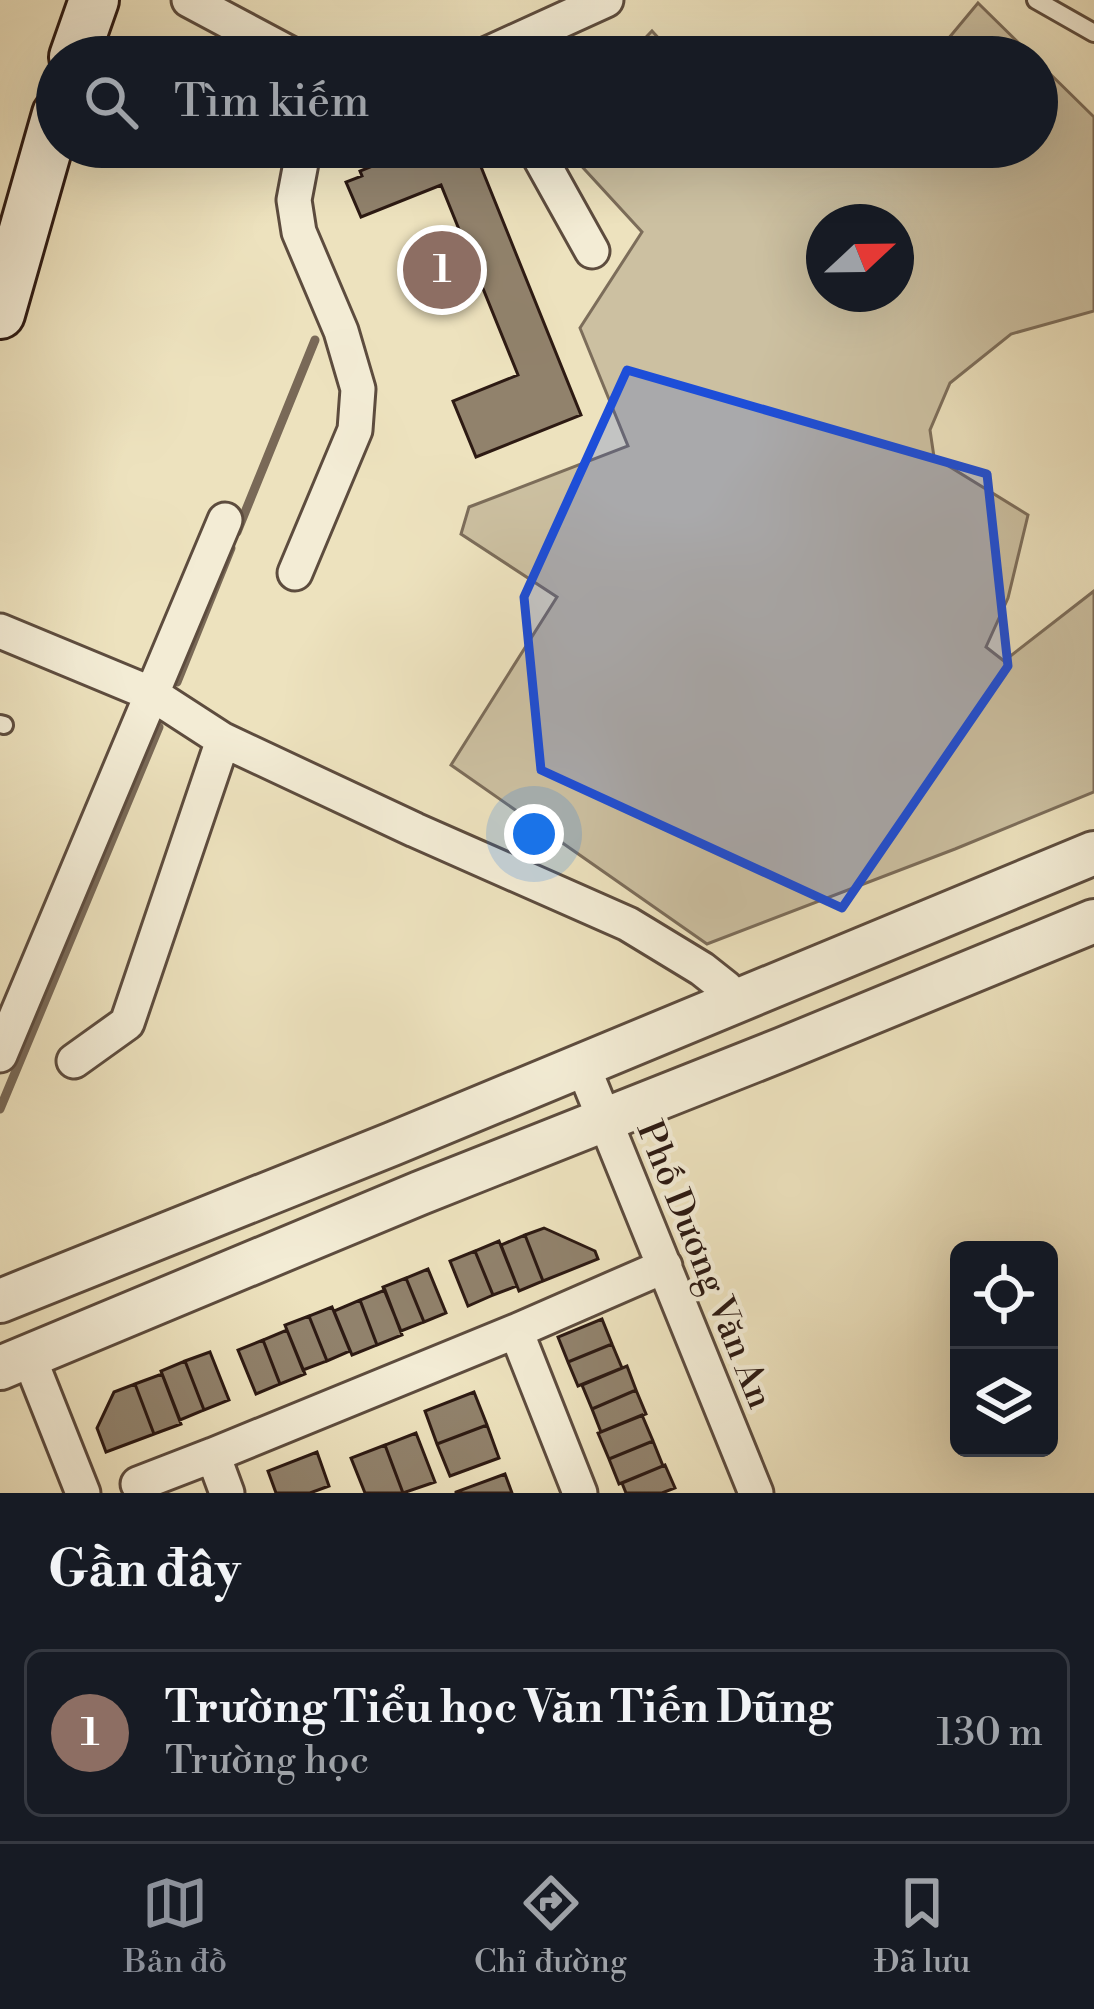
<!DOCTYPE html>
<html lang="vi">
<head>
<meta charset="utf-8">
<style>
	:root { --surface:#171b24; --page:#242831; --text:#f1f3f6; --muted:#9ea1a6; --line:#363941; --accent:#8c9099 }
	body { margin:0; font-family:"Libre Bodoni",serif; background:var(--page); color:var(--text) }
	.controls { position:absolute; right:36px; bottom:36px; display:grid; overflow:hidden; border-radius:18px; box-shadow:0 12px 48px #0002 }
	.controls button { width:108px; height:108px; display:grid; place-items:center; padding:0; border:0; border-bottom:3px solid var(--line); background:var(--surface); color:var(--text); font:60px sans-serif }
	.compass { position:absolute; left:806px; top:204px; width:108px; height:108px; border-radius:50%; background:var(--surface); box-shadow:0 12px 48px #0002; rotate:68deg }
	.you { position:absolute; left:534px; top:834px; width:42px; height:42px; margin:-30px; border:9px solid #fff; border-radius:50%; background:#1a73e8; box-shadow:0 0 0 18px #1a73e833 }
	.badge { display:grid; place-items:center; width:78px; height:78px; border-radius:50%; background:var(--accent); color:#fff; font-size:39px; font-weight:700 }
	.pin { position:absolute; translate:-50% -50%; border:6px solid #fff; box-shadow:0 3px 12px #0006 }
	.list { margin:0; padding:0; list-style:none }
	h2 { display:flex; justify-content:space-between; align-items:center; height:156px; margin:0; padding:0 48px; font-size:51px }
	h2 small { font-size:39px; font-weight:400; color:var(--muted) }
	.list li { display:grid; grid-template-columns:78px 1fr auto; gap:36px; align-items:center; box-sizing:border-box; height:168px; margin:0 24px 24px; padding:0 24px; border:3px solid var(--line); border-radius:18px }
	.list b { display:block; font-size:45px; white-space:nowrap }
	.list p { margin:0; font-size:39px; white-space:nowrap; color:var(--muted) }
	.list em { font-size:39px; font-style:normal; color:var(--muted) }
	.icon { flex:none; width:66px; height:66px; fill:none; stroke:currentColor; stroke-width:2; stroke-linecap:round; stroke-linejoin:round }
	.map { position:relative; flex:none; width:1094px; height:1493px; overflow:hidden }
	.search { position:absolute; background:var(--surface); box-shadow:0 12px 48px #0002; left:36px; right:36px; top:36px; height:132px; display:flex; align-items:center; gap:30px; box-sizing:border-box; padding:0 42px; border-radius:66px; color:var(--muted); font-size:45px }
	.sheet { height:348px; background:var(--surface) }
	nav { display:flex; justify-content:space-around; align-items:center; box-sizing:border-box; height:168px; border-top:3px solid var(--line); background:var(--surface); font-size:33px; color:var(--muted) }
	nav a { display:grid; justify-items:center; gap:6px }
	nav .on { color:var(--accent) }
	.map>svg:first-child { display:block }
	.green { fill:#ccc0a1; stroke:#7c6d5a; stroke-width:3; fill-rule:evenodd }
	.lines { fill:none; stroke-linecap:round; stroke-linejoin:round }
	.stream { stroke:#796957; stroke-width:9 }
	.building { fill:#91826c; stroke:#2d1a13; stroke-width:3 }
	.service-casing { stroke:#5d4c3e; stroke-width:22 }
	.minor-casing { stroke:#5d4c3e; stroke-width:39 }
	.tertiary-casing { stroke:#5d4c3e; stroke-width:48 }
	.secondary-casing { stroke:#2d1a13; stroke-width:54 }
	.service { stroke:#f3ecd5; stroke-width:16 }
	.minor { stroke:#f3ecd5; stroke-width:33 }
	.tertiary { stroke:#f3ecd5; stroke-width:42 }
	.secondary { stroke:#f3ecd5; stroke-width:48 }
	.marked { fill:#1d4ed8; fill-opacity:0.2; stroke:#1d4ed8; stroke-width:9; stroke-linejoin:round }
	.labels { text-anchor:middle; stroke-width:9; stroke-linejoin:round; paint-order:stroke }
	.street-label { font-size:36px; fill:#2d1a13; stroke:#f3ecd5 }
</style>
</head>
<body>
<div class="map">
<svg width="1094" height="1493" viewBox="0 0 1094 1493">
	<rect width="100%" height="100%" fill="#ede2be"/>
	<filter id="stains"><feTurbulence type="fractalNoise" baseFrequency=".00167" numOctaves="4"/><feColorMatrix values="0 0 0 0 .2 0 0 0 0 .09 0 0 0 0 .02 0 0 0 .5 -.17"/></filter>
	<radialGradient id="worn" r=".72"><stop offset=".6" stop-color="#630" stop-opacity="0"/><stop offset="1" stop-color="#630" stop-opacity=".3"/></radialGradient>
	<!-- green -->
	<path class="green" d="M978 3 1033 57H933Z
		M652 31 676 57H627Z
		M1037 61 1094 117V311L1011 334 950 383 930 430 934 457 1028 515 1008 598 986 647 1004 661 1094 591V792L955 849 707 944 451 765 557 597 461 534 469 507 628 446 580 328 642 232 564 147H1037ZM896 222V294H824V222Z"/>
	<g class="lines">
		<!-- stream -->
		<path class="stream" d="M237 532 315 340
			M177 682 231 548
			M0 1109 159 727"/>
	</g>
	<!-- building -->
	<path class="building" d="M419 147H423L431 165 438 162 435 156 459 147H473L581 415 476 457 453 401 518 375 441 185 361 217 346 182 362 176 360 171Z
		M544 1228 595 1251 598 1259 543 1281 525 1235Z
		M525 1235 543 1281 519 1291 501 1245Z
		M499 1241 517 1286 493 1295 475 1251Z
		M475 1251 493 1295 468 1306 450 1261Z
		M428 1269 446 1313 424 1322 406 1278Z
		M406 1278 424 1322 401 1331 383 1287Z
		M385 1290 402 1335 377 1345 360 1300Z
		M360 1300 377 1345 352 1355 334 1311Z
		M332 1307 350 1351 327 1361 309 1316Z
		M309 1316 327 1361 303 1370 285 1325Z
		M602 1319 612 1344 568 1362 558 1337Z
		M287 1330 305 1374 280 1384 263 1340Z
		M263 1340 280 1384 256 1394 238 1350Z
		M612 1344 622 1368 578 1386 568 1362Z
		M210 1352 229 1400 204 1410 185 1361Z
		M185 1361 204 1410 180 1420 161 1371Z
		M627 1366 636 1390 592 1409 582 1385Z
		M162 1374 181 1424 154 1434 135 1384Z
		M135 1384 154 1434 106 1452 97 1428 114 1392Z
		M636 1390 646 1414 601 1432 592 1409Z
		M474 1392 487 1425 437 1444 425 1411Z
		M642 1415 653 1441 609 1459 598 1433Z
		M487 1425 499 1458 450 1476 437 1444Z
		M416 1433 435 1482 403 1493 385 1445Z
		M653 1441 663 1466 619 1484 609 1459Z
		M385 1445 403 1493H365L351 1458Z
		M317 1452 329 1486 310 1493H276L268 1471Z
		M665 1465 675 1488 662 1493H626L622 1483Z
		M505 1474 512 1493H456V1492Z"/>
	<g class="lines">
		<!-- service casing -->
		<g class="service-casing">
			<path id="service" d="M1036 0 1094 33
				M0 724 4 725"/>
		</g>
		<!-- minor casing -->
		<g class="minor-casing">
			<path id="minor" d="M189 0 296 57
				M483 56 606 0
				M534 147 592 251
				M295 573 355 430 358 389 341 331 299 232 294 200 304 147
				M0 631 152 694 223 740 415 830 628 924 702 969 726 988
				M0 1055 225 520
				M74 1061 127 1023 223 740
				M582 1064 756 1493
				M516 1331 665 1266
				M29 1357 83 1493
				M138 1484 213 1455
				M227 1493 213 1455 516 1331 580 1493"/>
		</g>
		<!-- tertiary casing -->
		<g class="tertiary-casing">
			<path id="tertiary" d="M0 1301 392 1144 1094 853
				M0 1368 420 1193 783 1049 1094 921"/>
		</g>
		<!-- secondary casing -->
		<g class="secondary-casing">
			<path id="secondary" d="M74 57 94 0
				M0 314 57 114"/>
		</g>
		<!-- service -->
		<use href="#service" class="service"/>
		<!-- minor -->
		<use href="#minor" class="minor"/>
		<!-- tertiary -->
		<use href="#tertiary" class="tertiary"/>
		<!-- secondary -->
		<use href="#secondary" class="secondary"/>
	</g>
	<!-- marked area -->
	<path class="marked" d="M627 370 987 474 1008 666 842 908 541 770 524 597Z"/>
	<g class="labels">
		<!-- street labels -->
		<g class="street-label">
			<text transform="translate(706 1264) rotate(68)" y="13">Phố Dương Văn An</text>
		</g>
	</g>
	<rect width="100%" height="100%" filter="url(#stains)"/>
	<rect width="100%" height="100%" fill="url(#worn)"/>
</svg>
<div class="controls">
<button><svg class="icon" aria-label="locate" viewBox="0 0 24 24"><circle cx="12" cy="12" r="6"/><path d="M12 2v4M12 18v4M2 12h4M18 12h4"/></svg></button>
<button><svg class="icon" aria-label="layers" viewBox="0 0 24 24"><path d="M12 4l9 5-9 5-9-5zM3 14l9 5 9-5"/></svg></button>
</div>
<svg class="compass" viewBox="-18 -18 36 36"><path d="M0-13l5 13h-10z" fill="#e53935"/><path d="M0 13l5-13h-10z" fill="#9ea1a6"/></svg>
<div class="you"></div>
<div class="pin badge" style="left:442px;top:270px;background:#8d6e63">1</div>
<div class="search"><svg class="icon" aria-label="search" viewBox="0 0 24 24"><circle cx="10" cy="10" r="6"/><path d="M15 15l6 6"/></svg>Tìm kiếm</div>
</div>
<section class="sheet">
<h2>Gần đây<small></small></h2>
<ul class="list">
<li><span class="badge" style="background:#8d6e63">1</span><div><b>Trường Tiểu học Văn Tiến Dũng</b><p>Trường học</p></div><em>130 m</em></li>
</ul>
</section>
<nav>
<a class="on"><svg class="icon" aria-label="map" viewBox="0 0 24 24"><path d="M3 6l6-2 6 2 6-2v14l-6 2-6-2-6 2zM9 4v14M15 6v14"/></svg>Bản đồ</a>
<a><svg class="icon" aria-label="directions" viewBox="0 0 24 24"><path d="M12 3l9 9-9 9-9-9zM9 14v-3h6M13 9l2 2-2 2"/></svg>Chỉ đường</a>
<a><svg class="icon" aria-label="saved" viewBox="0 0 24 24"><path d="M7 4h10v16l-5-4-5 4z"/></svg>Đã lưu</a>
</nav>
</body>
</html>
